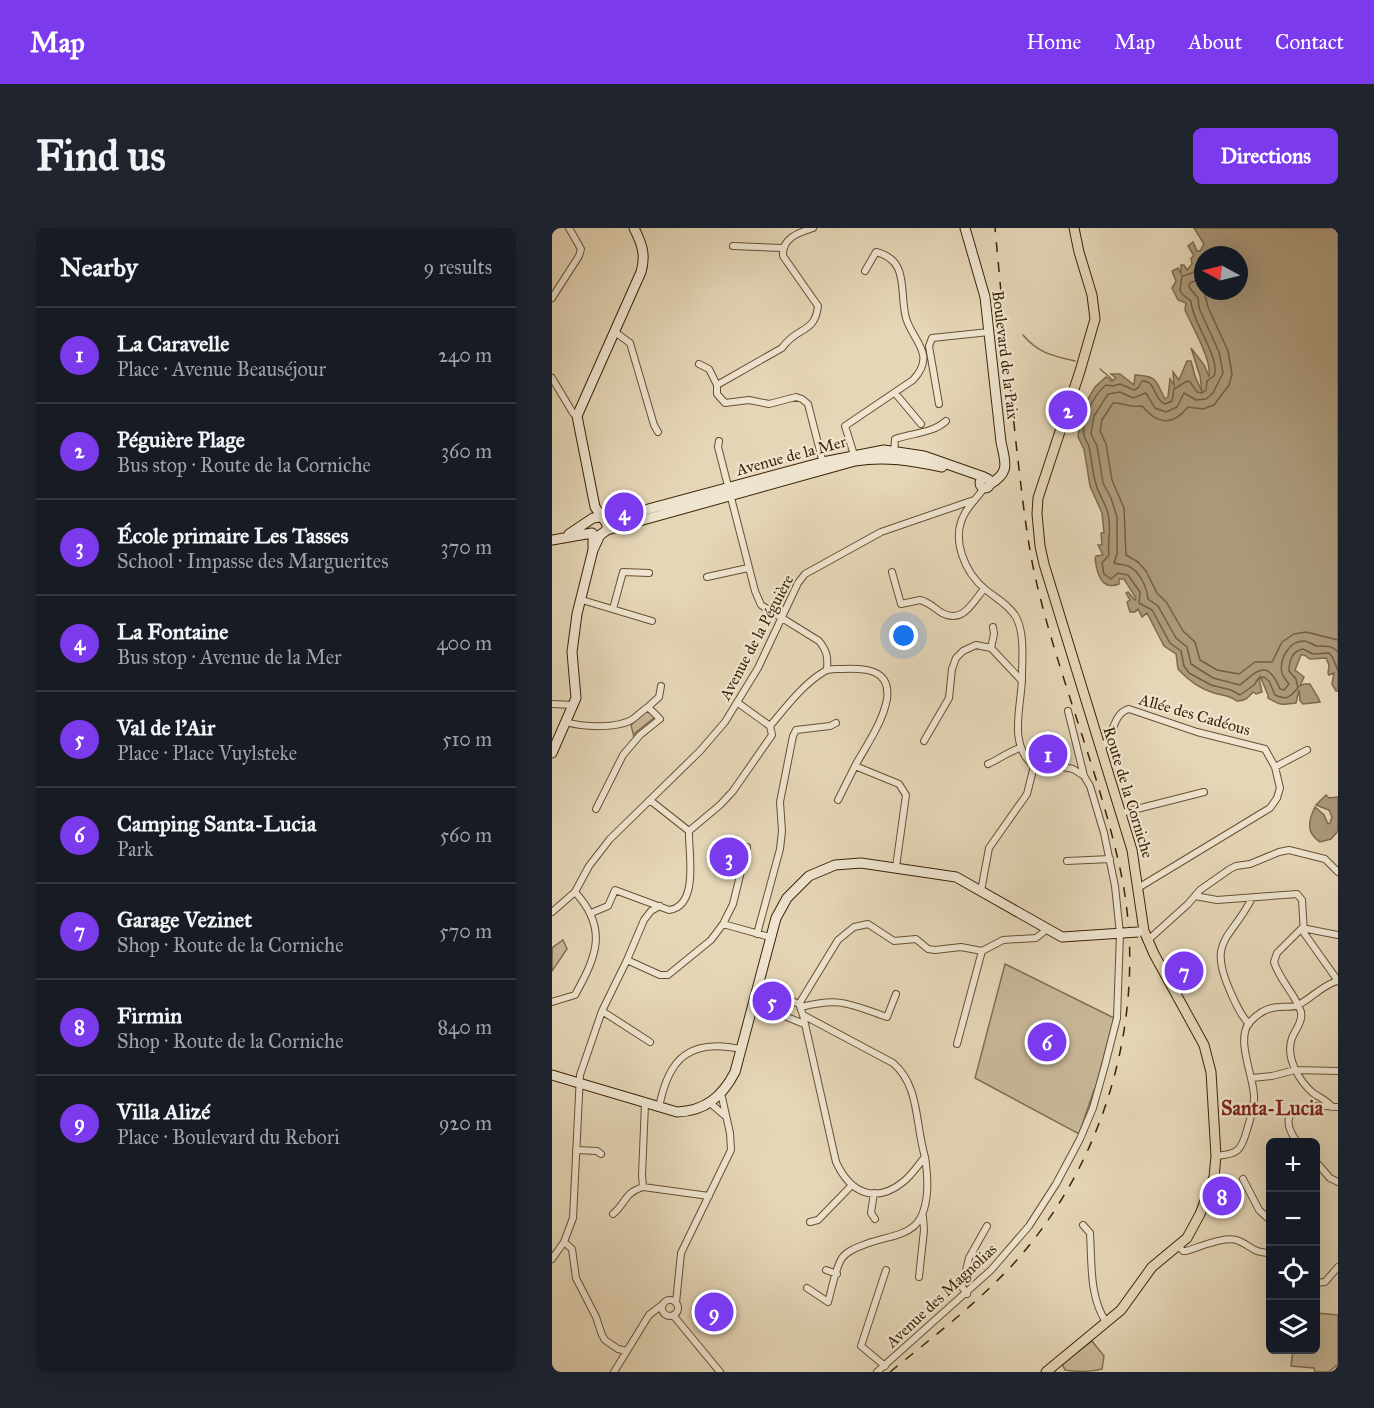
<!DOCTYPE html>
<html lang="en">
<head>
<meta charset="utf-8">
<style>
	:root { --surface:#171b24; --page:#20242c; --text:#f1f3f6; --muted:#9ea1a6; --line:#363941; --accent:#7c3aed }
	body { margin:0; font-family:"IM FELL Great Primer",serif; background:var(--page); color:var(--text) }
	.controls { position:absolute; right:18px; bottom:18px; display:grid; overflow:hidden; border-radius:9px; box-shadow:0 6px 24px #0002 }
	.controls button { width:54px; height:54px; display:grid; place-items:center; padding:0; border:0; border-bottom:2px solid var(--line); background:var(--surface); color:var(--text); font:30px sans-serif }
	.compass { position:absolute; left:642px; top:18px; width:54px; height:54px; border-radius:50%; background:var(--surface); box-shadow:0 6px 24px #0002; rotate:277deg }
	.you { position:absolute; left:352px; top:408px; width:21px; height:21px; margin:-15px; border:4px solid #fff; border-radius:50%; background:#1a73e8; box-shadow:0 0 0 9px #1a73e833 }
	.badge { display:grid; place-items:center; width:39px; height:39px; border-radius:50%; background:var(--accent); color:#fff; font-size:20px; font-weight:700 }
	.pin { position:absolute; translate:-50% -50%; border:3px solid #fff; box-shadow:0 2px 6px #0006 }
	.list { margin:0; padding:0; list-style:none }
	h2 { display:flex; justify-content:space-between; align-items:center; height:78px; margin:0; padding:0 24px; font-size:26px }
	h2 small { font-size:20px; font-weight:400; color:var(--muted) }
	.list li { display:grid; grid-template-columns:39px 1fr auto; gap:18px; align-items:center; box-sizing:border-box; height:96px; padding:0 24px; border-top:2px solid var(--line) }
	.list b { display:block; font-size:22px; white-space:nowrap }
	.list p { margin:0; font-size:20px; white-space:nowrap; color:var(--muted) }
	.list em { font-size:20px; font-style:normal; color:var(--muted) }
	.icon { flex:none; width:33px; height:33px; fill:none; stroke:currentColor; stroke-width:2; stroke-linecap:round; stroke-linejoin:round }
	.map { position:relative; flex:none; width:786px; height:1144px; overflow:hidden; border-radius:9px }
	header { display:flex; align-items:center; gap:36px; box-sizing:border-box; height:84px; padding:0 30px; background:var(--accent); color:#fff }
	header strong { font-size:28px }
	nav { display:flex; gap:33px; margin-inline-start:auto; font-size:21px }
	.intro { display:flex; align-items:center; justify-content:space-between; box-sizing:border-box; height:144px; padding:0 36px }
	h1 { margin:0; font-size:42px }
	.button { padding:15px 27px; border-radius:9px; background:var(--accent); color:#fff; font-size:21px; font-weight:700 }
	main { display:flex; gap:36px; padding:0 36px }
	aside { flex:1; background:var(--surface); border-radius:9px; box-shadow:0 6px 24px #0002 }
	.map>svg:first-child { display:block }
	.green { fill:#c8b899; stroke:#826e4e; stroke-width:1.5 }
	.water { fill:#ab997a; stroke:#7e6a4b; stroke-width:1.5; fill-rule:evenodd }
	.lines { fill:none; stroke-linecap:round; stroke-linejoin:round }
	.shore { stroke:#735e3f; stroke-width:1.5 }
	.stream { stroke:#7e6a4b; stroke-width:1.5 }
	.street-casing { stroke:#665031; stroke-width:8 }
	.secondary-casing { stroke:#3b2304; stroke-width:11 }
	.primary-casing { stroke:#3b2304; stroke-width:11 }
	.street { stroke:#eee4d0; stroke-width:6 }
	.secondary { stroke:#eee4d0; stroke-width:9 }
	.primary { stroke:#e5d6b7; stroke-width:9 }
	.rail { stroke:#3b2304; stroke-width:1.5; stroke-dasharray:10 10; stroke-linecap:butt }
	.secondary-bridge-casing { stroke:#3b2304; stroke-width:11; stroke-linecap:butt }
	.secondary-bridge { stroke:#eee4d0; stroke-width:9 }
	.labels { text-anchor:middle; stroke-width:4.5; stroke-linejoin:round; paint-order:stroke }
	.street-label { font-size:16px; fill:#3b2304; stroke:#eee4d0 }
	.quarter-label { font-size:20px; font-weight:bold; fill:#7a1f14; stroke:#eee4d0 }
</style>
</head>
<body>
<header>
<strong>Map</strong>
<nav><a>Home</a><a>Map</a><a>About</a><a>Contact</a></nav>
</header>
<div class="intro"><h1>Find us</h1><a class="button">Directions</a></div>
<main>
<aside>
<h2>Nearby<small>9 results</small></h2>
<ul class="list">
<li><span class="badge">1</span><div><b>La Caravelle</b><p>Place · Avenue Beauséjour</p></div><em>240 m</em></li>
<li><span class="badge">2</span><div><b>Péguière Plage</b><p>Bus stop · Route de la Corniche</p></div><em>360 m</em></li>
<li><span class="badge">3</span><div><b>École primaire Les Tasses</b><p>School · Impasse des Marguerites</p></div><em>370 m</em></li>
<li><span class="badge">4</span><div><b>La Fontaine</b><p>Bus stop · Avenue de la Mer</p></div><em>400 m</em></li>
<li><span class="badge">5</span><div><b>Val de l’Air</b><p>Place · Place Vuylsteke</p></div><em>510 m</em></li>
<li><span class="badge">6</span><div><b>Camping Santa-Lucia</b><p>Park</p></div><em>560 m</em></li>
<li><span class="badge">7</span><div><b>Garage Vezinet</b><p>Shop · Route de la Corniche</p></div><em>570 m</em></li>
<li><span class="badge">8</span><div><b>Firmin</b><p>Shop · Route de la Corniche</p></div><em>840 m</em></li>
<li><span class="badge">9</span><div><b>Villa Alizé</b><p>Place · Boulevard du Rebori</p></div><em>920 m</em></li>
</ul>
</aside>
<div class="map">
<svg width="786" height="1144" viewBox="0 0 786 1144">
	<rect width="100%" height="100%" fill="#e5d6b7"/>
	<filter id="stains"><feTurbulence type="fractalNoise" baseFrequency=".00333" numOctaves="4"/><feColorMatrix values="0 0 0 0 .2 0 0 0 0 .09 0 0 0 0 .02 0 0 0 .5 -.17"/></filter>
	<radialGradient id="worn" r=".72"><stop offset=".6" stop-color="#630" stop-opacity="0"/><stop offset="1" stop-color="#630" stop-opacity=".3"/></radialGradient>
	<!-- green -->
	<path class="green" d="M95 482 103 489 83 505 84 508 82 509 79 497Z
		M11 712 15 721 0 743V720Z
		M453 736 562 790 543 862H542L527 906 423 850Z
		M764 1085 786 1087V1136L777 1144H763L762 1140 739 1138 741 1122H764Z
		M540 1113 552 1128 550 1141C539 1144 523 1144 513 1142L510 1136Z"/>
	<!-- water -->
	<path class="water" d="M642 0H786V463H784L780 456 782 445 777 447 776 445 777 437 774 430 758 431 752 427H749L743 442 752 449 748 458 752 456H758C761 462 766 468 768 474L751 476 748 473 747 462 744 475C729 477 730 478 716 470V467L708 448 707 450 710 464 704 466 701 464C696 470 693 473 685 473 677 467 672 468 662 465 648 461 636 452 626 441L624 426 612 418 595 385 590 389 586 381 583 384H578L575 374 578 372 574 365 576 364 583 372 584 370 572 351H567V356C549 363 545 345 543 331L544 328 551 327 546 317H550L549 305H552L550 285 538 258 532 221 526 209 529 183 543 159 554 149 560 153 564 150 559 146H568L582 157 583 147C606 148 603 152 613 171L616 169 618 151 622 157 621 144 627 152 635 133H639L643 148 650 164 648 148 639 120 652 137 657 148C660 132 640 98 633 82L634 75 626 72 620 60 624 53 620 43 626 40 629 45V37H632L635 42 640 36 639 30 642 28 636 18 641 14 645 23H648L652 16ZM651 27H687V63H651Z
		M774 567 777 570 786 569V603L779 611 768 614C754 605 756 593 763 579L772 587 776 596 778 595 780 589 777 582 764 577Z"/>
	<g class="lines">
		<!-- shore -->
		<path class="shore" d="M651 28 647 30C644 44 644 45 630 48L628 62 630 66 639 73C640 95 669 129 662 148L655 153 654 162 650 165 645 164 638 154 635 153 622 161 620 173 613 176C601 171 604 152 590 153L586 160 582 162 568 156 561 158 554 157C542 167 529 190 532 207 532 211 536 214 537 219 540 231 540 244 544 256 546 266 554 275 556 286 560 300 555 312 557 327L550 335 552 346 559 351 566 345 576 347 588 364 587 375 600 382 618 415 629 423 632 438 637 445 659 457 679 462 688 467 702 457 706 451 712 449 717 453 723 467C735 473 738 469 746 460L744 451 737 443C737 433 740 423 751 421L761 426 777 425 781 430 786 443
			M651 45 645 52 638 55 637 59 646 70 647 80 667 124 671 145 661 165 654 171 644 172 632 165 625 179 614 184 603 180 594 165 581 170 568 164 556 166 542 188 539 206 545 218 551 255 559 270 565 289V326L562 335C567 337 572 336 576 338 588 343 595 360 596 371L606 378 624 410 635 419 639 436 661 450 688 457C706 442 716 431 728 461L732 462 737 456C735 453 731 449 730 445 727 431 737 413 752 413 757 413 760 417 765 418 774 419 778 416 786 424
			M652 63 656 79 676 123 680 146 677 157 662 177 651 181 636 179C620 199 605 196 590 178 577 180 570 174 561 175L550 192 548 203 554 216 560 252 572 280 574 327 586 334 594 343 605 365 615 375 631 403 643 414 648 432 665 442 687 446 703 434H720L730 414 742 406 754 404 786 412"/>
		<!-- stream -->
		<path class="stream" d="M471 107C486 125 501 128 523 133
			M548 141 561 152"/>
		<!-- street casing -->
		<g class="street-casing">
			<path id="street" d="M181 18 230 20
				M0 70 27 28 29 21 17 0
				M63 104 78 115 102 197 106 204
				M147 136 157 141 165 157
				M0 150 21 185 25 188
				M165 157 230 120C245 98 263 106 266 78L231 28C230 10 246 5 261 0
				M165 157V166L173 175 197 172 217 176 244 169 250 171 256 176 271 235
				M343 165 369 196
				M387 176 377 118 380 110 437 104
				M167 213 166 219 203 363 209 377 267 413C275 423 276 429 275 441
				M342 227 343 211C361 205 381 205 394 193
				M303 230 293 198 361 152C385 126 361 114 354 90 347 64 358 32 324 24L313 43
				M340 344 349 376 368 372C377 374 382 380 390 385 411 396 420 375 432 361
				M155 349 196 340
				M30 372 100 393
				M61 381 71 344 97 345
				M439 420 442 406 441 399
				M186 475 218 498
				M0 476 21 477
				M96 479 107 469 109 458
				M516 483 532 548
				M14 494C30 499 66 501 81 491 86 487 90 483 96 479L108 491 88 507 71 527 44 581
				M372 513 397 470 400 441 404 430 411 423 424 417 439 420 470 453
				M548 521C562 511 560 485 577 481L645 504 713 521 723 539 728 560 725 570 718 580 586 660
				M436 536C447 531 456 524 468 520
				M723 539 755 522
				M286 572 303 538
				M99 573 137 603
				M569 585 652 564
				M515 633 558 631
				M429 663 437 620 475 566 482 538
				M643 668 665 672 745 666 750 672 752 705 786 753
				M0 684 23 664 37 638 58 611 148 523 173 494 206 440 246 355 253 346 329 304 422 272
				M39 685 56 678 63 662 117 682C148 678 136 622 137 603L168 577 181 563 220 507 218 498C234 479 251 456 273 443 278 440 285 441 291 441 313 440 339 441 335 471 331 494 314 518 303 538L347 556 354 567 344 639
				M171 696 181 676 195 619
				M205 706 228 621 230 603 228 574 241 508 244 502 278 498 284 495
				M595 713 636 676 648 662 678 641 684 638 698 636 727 624 737 622 773 631 786 644
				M75 732 108 747H116L159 712 171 696 218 709
				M206 759 247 776
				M0 774 23 767C44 729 57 701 23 664
				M201 775 252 796
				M247 776 251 787 284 934C298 964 322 977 351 954 360 947 366 937 373 929 363 896 368 858 341 835L251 787
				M247 776 286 712 302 699 316 696 342 713 364 711 376 721 383 722 409 719 430 723 451 712 484 710 494 702
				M249 779C289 769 297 776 335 789L344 766
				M50 783 98 814
				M697 796C688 787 683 774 678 763 655 711 679 712 700 670
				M405 816 430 723
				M700 850 720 848 743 842 786 843
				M158 875 172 887
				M93 876 90 947 91 959 157 968
				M780 879C775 872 768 870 761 865 747 853 733 829 740 810 743 802 751 794 749 784 744 767 728 753 722 734L725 725 750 700 786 707
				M107 880C116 830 138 810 189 821
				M745 914C719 877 758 876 786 879
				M24 922 45 923 49 926
				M664 928C686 926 689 923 695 902 698 891 703 878 702 867 701 847 684 812 697 795 705 786 716 779 728 779 734 778 741 780 746 777 760 770 769 758 785 753
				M764 934 778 950 786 954
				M691 951 707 982 718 992
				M322 965 319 985 323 991
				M61 986C74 975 72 965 91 959
				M258 994 266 992 299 958
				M531 997 538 1005C540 1035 537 1068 554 1094
				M12 1014 20 1021 24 1050 44 1089 50 1107 53 1112 66 1121 75 1123
				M626 1018 631 1023H634C648 1019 674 1007 687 1013 701 1019 699 1024 718 1025
				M0 1031 12 1014 21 990 28 847 50 783 75 732 92 692 99 683 108 678
				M274 1042 285 1046
				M367 1049 372 1002 371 989
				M764 1055 773 1054 786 1039
				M255 1060 276 1074C280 1061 283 1041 290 1030 296 1022 306 1019 314 1016 348 1004 371 1009 375 965 376 952 375 942 373 929
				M415 1066 410 1059 417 1030 435 998
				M110 1080a8 8 0 1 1 16 0a8 8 0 1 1-16 0Z
				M124 1075 129 1025 179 922 178 905 169 865
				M121 1087 168 1144
				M333 1138 309 1118 334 1042
				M62 1144 97 1087 110 1077
				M325 1144 439 1042 477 998 504 956 528 911 541 880 553 837 565 790 568 706 563 658 552 605 538 558 532 548 521 541 506 538H482C455 516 470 478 470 448 470 430 473 406 464 389 458 378 444 370 434 362 413 345 398 311 413 285 418 276 426 269 432 260"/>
		</g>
		<!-- secondary casing -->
		<g class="secondary-casing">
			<path id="secondary" d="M413 0 433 69 449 214C453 234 459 244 438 256
				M428 255a5 5 0 1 1 10 0a5 5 0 1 1-10 0Z
				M53 291 63 290 271 234 332 222 372 228 432 249
				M55 302 303 233C334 228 360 233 390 239
				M17 306 41 290 49 289
				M0 312 40 305
				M41 322 48 307 55 302V296L43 279 25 188 89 44C94 27 90 16 82 0
				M0 525 24 470 20 424 25 386 41 322V306
				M0 847 125 884C153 883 170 869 183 844L224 690 235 670 257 648 283 637 309 635 404 649 510 709 571 705"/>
		</g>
		<!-- primary casing -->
		<g class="primary-casing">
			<path id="primary" d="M494 1144 569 1082 600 1039 635 1010 648 986 662 949 664 928 659 844 652 817 602 726 592 703 580 622 492 336 488 318 485 286 486 270 528 143 543 91 540 67 527 24 522 0"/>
		</g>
		<!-- street -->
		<use href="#street" class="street"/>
		<!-- secondary -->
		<use href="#secondary" class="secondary"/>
		<!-- primary -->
		<use href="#primary" class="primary"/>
		<!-- rail -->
		<path class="rail" d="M338 1144C381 1109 427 1074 464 1033 558 927 599 774 567 636 545 538 505 445 483 348 474 307 470 265 465 224 457 149 450 75 443 0"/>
		<!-- secondary-bridge casing -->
		<g class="secondary-bridge-casing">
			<path id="secondary-bridge" d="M571 705 586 704"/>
		</g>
		<!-- secondary-bridge -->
		<use href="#secondary-bridge" class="secondary-bridge"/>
	</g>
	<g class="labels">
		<!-- street labels -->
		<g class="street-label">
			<text transform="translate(454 127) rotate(83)" y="6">Boulevard de la Paix</text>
			<text transform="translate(239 227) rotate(-15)" y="6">Avenue de la Mer</text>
			<text transform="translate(204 409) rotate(-62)" y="6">Avenue de la Péguière</text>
			<text transform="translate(643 486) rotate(16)" y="6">Allée des Cadéous</text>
			<text transform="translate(577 564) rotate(73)" y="6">Route de la Corniche</text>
			<text transform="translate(389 1067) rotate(-43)" y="6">Avenue des Magnolias</text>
		</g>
		<!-- quarter labels -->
		<g class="quarter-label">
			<text x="720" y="887">Santa-Lucia</text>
		</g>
	</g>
	<rect width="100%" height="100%" filter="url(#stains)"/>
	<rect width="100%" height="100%" fill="url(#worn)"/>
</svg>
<div class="controls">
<button>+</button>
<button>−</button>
<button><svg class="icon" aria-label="locate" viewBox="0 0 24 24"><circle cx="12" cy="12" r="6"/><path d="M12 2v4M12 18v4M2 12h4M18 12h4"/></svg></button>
<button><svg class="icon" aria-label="layers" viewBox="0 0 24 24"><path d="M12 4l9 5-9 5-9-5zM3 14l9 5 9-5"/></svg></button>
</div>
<svg class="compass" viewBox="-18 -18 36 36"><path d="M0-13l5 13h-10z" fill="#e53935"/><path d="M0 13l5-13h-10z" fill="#9ea1a6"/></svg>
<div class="you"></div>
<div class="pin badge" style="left:496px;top:526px">1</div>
<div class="pin badge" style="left:516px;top:182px">2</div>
<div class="pin badge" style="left:177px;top:629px">3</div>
<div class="pin badge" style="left:72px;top:284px">4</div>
<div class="pin badge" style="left:220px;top:773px">5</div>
<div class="pin badge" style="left:495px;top:814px">6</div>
<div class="pin badge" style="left:632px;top:743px">7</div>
<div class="pin badge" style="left:670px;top:968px">8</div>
<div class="pin badge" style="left:162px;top:1084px">9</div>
</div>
</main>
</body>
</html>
